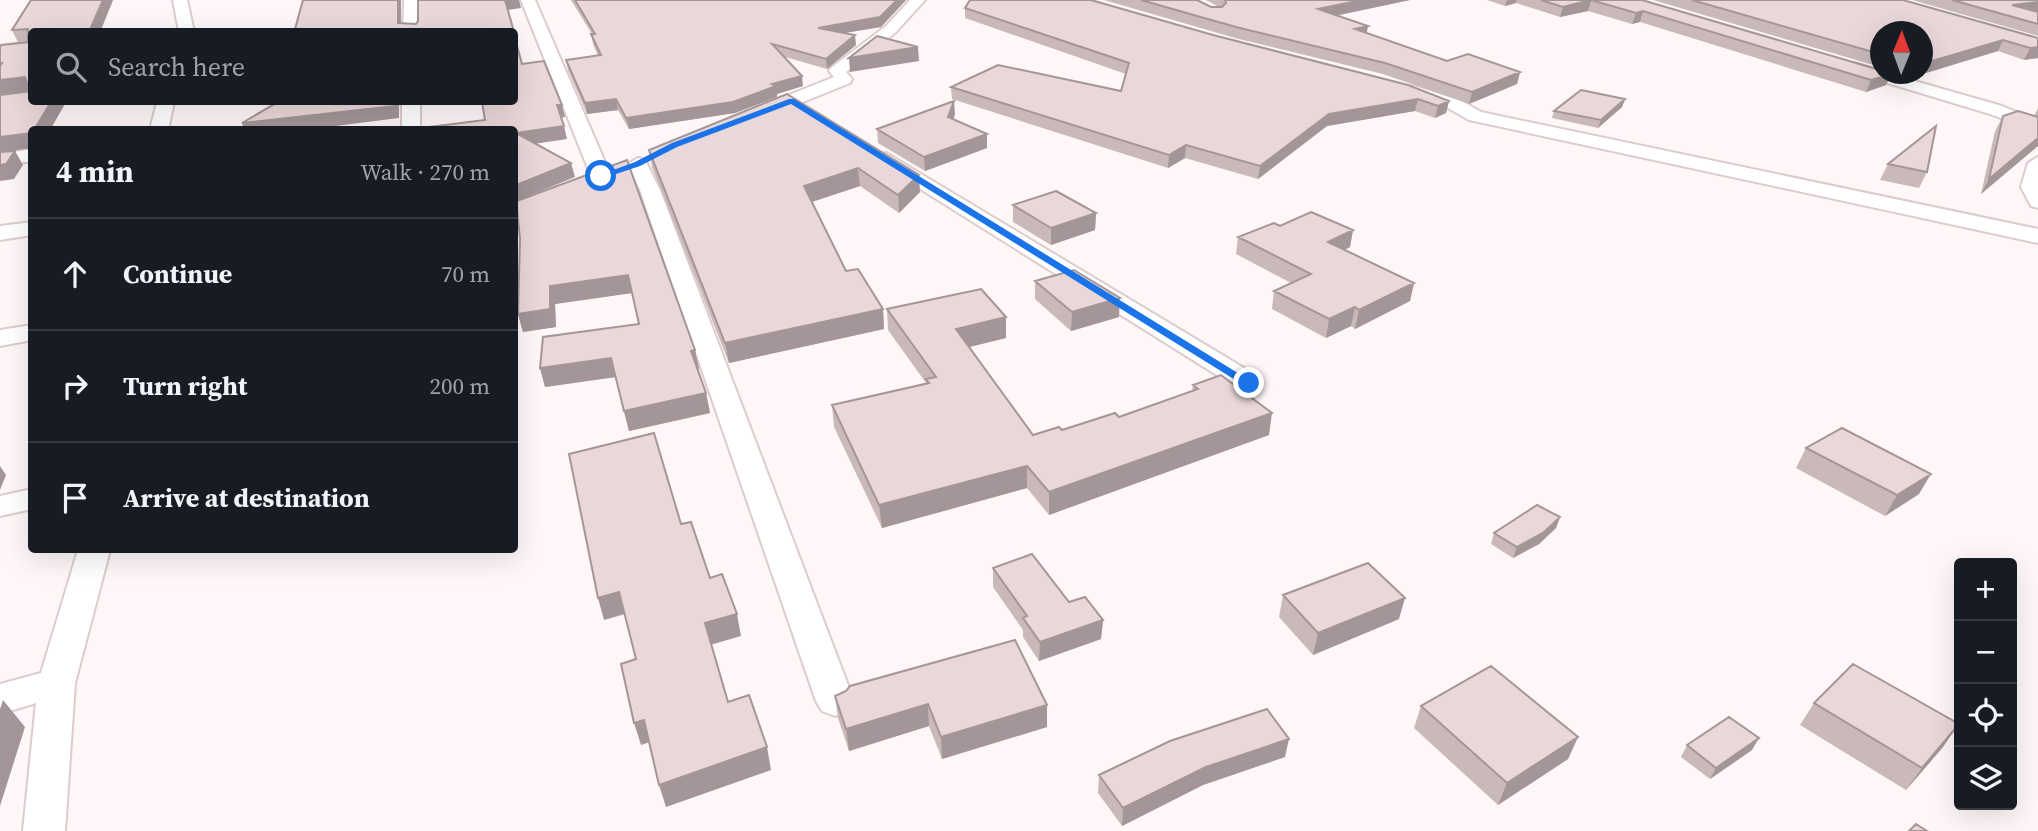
<!DOCTYPE html>
<html lang="en">
<head>
<meta charset="utf-8">
<style>
	:root { --surface:#171b24; --page:#242831; --text:#f1f3f6; --muted:#9ea1a6; --line:#363941 }
	body { margin:0; font-family:"Source Serif 4",serif; background:var(--page); color:var(--text) }
	.controls { position:absolute; right:21px; bottom:21px; display:grid; overflow:hidden; border-radius:7px; box-shadow:0 7px 28px #0002 }
	.controls button { width:63px; height:63px; display:grid; place-items:center; padding:0; border:0; border-bottom:2px solid var(--line); background:var(--surface); color:var(--text); font:35px sans-serif }
	.compass { position:absolute; left:1870px; top:21px; width:63px; height:63px; border-radius:50%; background:var(--surface); box-shadow:0 7px 28px #0002; rotate:1deg }
	.stop { position:absolute; width:21px; height:21px; margin:-16px; border:5px solid #1a73e8; border-radius:50%; background:#fff }
	.stop.end { background:#1a73e8; border-color:#fff; box-shadow:0 2px 7px #0008 }
	.list { margin:0; padding:0; list-style:none }
	h2 { display:flex; justify-content:space-between; align-items:center; height:91px; margin:0; padding:0 28px; font-size:30px }
	h2 small { font-size:23px; font-weight:400; color:var(--muted) }
	.list li { display:grid; grid-template-columns:46px 1fr auto; gap:21px; align-items:center; box-sizing:border-box; height:112px; padding:0 28px; border-top:2px solid var(--line) }
	.list b { display:block; font-size:26px; white-space:nowrap }
	.list em { font-size:23px; font-style:normal; color:var(--muted) }
	.icon { flex:none; width:38px; height:38px; fill:none; stroke:currentColor; stroke-width:2; stroke-linecap:round; stroke-linejoin:round }
	.map { position:relative; flex:none; width:2038px; height:831px; overflow:hidden }
	.search { position:absolute; background:var(--surface); box-shadow:0 7px 28px #0002; left:28px; top:28px; width:490px; height:77px; display:flex; align-items:center; gap:18px; box-sizing:border-box; padding:0 24px; border-radius:7px; color:var(--muted); font-size:26px }
	.panel { position:absolute; background:var(--surface); box-shadow:0 7px 28px #0002; left:28px; top:126px; width:490px; height:427px; border-radius:7px }
	.map>svg:first-child { display:block }
	.lines { fill:none; stroke-linecap:round; stroke-linejoin:round }
	.minor-casing { stroke:#decbcd; stroke-width:4 }
	.minor { fill:#fff; fill-rule:evenodd }
	.wall { fill:#c9b9bb }
	.shaded-wall { fill:#a49698 }
	.building { fill:#ead7d9; stroke:#a49698; stroke-width:2 }
	.route { fill:#1a73e8 }
</style>
</head>
<body>
<div class="map">
<svg width="2038" height="831" viewBox="0 0 2038 831">
	<rect width="100%" height="100%" fill="#fef6f7"/>
	<g class="lines">
		<!-- minor casing -->
		<g class="minor-casing">
			<path id="minor" d="M173 0H187L194 32H179Z
				M404 0H418L419 32H403Z
				M521 0H535L611 176 608 180H594L591 176Z
				M910 0H925L896 32 846 72 852 79 850 83 766 117H754L751 113 754 109 834 77 829 71 831 68 886 26Z
				M1854 63 1881 71V74H1890L2002 106 2038 121V132L1990 114 1848 71 1846 68Z
				M1414 86 1460 100 1481 112 2038 229V243L1469 120 1448 108 1408 95 1405 91 1408 87Z
				M157 102H174L168 130H150Z
				M402 102H420V130H402Z
				M32 149V161L0 166V154Z
				M886 153 1259 377 1262 383 1259 389 1249 391 1239 389 879 163 876 159 879 155Z
				M2038 157V208L2031 206 2021 187 2028 163Z
				M638 158 645 160 660 190 854 701 848 711 835 716 822 711 816 701 640 190 628 164Z
				M32 222V235L0 240V226Z
				M32 325V340L0 346V330Z
				M32 489V509L0 516V496Z
				M78 550H110L75 683 65 831H23L36 703 0 714V684L41 673Z"/>
		</g>
		<!-- minor -->
		<use href="#minor" class="minor"/>
	</g>
	<!-- wall -->
	<path class="wall" d="M113 0 100 32H32V102H66L50 130H32V148L0 152 30 91 0 94 28 42V41L18 42 12 30Z
		M571 0H906L881 27 845 33 856 45 827 69 785 57 803 86 777 94V97L735 113 629 129 618 110 587 114 568 70 566 60 598 56 593 44 591 34H592Z
		M1104 0H1197L1211 7H1219L1206 0H1410L1337 15 1366 33 1447 61 1520 72 1517 84 1469 104 1383 74 1235 38Z
		M1487 0H1642L1886 85 1866 92 1640 22 1632 24 1588 11 1560 17 1516 3 1505 6Z
		M1653 0H1903L2038 38V58L2024 60 1998 51 1913 77 1894 74H1922V32H1880V67Z
		M1912 0H2038L2036 12H2038V36Z
		M965 8 1213 35 1449 101 1446 113 1435 118 1415 111 1327 126 1258 179 1185 158 1168 168 952 99 951 87 1121 91 1126 74 965 18Z
		M787 94 920 192 899 213 860 186 811 202 846 271 883 309 884 329 729 363 652 167 649 150Z
		M1625 99 1622 107 1598 128 1552 118 1554 111Z
		M2038 108V146L1981 194 1995 131 2003 116H2034Z
		M955 114 953 119 987 148 925 171 878 143 877 129Z
		M627 160 695 350 699 369H698L706 393 710 413 629 431 615 377 545 387 540 368 639 324 632 293 555 304 556 327 523 332 518 314 520 239 519 224 514 222V202Z
		M1888 164 1927 172 1919 188 1880 180Z
		M1013 205 1096 213 1095 230 1051 245 1013 222Z
		M1280 226 1353 230 1350 247 1344 250 1414 283 1410 301 1355 329 1351 326 1326 338 1272 309 1274 291 1291 283 1236 254 1238 237Z
		M1035 281 1119 317 1071 331 1035 299Z
		M887 309 1006 317V338L969 347 1033 435 1119 417 1192 392 1193 385 1269 435 1049 515 1027 488 882 528 834 427 832 405 926 383 888 330Z
		M1806 448 1919 494 1885 516 1796 468Z
		M1560 517 1556 528 1539 544 1513 558 1491 544 1494 533Z
		M993 568 1069 602 1103 620 1101 639 1039 661 1023 637V630L993 587Z
		M1283 595 1399 619 1313 655 1279 617Z
		M835 696 1047 705V727L942 759 929 726 849 751 838 718Z
		M1814 703 1943 747 1906 790 1800 725Z
		M1421 706 1578 737 1568 759 1498 805 1414 728Z
		M1687 745 1752 750 1710 779 1681 757Z
		M1285 757 1203 785 1122 826 1098 793 1099 775Z"/>
	<!-- shaded-wall -->
	<path class="shaded-wall" d="M103 0H113L100 32H89Z
		M398 0H401V32L398 23Z
		M505 0H519L521 8 508 10Z
		M897 0H906L881 27 819 37 818 28Z
		M1362 0H1410L1316 20 1318 9Z
		M1507 0H1517L1516 3 1505 6Z
		M1591 0 1588 11 1560 17 1563 7Z
		M2038 2V11L2007 15 2012 5Z
		M1643 11 1640 22 1632 24 1636 13Z
		M1368 26 1366 37 1355 29Z
		M855 35 856 45 827 69 826 59Z
		M2003 40 1998 51 1913 77 1914 74H1922V64Z
		M918 47 919 61 850 72 849 58Z
		M2038 47V58L2024 60 2030 48Z
		M1520 72 1517 84 1469 104 1472 92Z
		M1892 74 1886 85 1866 92 1871 80Z
		M802 76 803 86 777 94V97L735 113 629 129 626 118 772 84Z
		M25 77 30 91 0 94V80Z
		M616 99 618 110 587 114 585 103Z
		M1418 99 1415 111 1327 126 1258 179 1260 166 1329 114Z
		M1625 99 1622 107 1598 128 1601 120Z
		M954 101 955 114 949 130 948 117Z
		M1449 101 1446 113 1435 118 1438 106Z
		M51 102H66L50 130H34Z
		M395 102H401H399V118L304 130H244L242 123Z
		M557 105H562L565 117 560 118Z
		M564 126 567 139 520 146 516 133Z
		M32 133V148L0 152V137Z
		M987 134V148L925 171 924 157Z
		M2038 138V146L1981 194 1989 179Z
		M1186 145 1185 158 1168 168 1169 155Z
		M15 151 23 165 14 179 0 181V165Z
		M571 163 575 177 514 202V186Z
		M858 168 860 186 806 204 804 186Z
		M919 175 920 192 899 213 898 195Z
		M1096 213 1095 230 1051 245V228Z
		M1353 230 1350 247 1324 260 1328 242Z
		M628 275 632 293 555 304 556 327 523 332 518 314 550 286Z
		M1414 283 1410 301 1355 329 1359 310Z
		M1120 298 1119 317 1071 331 1072 312Z
		M1355 307 1351 326 1326 338 1329 319Z
		M883 309 884 329 729 363 725 343Z
		M1006 317V338L957 350 956 329Z
		M695 350 699 369 695 370 691 351Z
		M611 358 616 377 545 387 540 368Z
		M706 393 710 413 629 431 624 411Z
		M1272 413 1269 435 1049 515V492Z
		M0 466 6 475 0 490Z
		M1027 466V488L882 528 879 505Z
		M1931 474 1919 494 1885 516 1897 495Z
		M1560 517 1556 528 1539 544 1513 558 1517 547Z
		M619 592 625 614 604 620 598 598Z
		M1405 598 1399 619 1313 655 1318 633Z
		M737 614 741 636 710 645 705 623Z
		M1103 620 1101 639 1039 661 1040 642Z
		M3 700 25 727 0 806V709Z
		M928 704 929 726 849 751 846 729Z
		M1047 705V727L942 759 941 737Z
		M644 720 650 742 641 745 634 723Z
		M1959 724 1943 747 1906 790 1922 768Z
		M1578 737 1568 759 1498 805 1507 783Z
		M1759 738 1752 750 1710 779 1716 768Z
		M1289 739 1285 757 1203 785 1122 826 1123 808 1206 767Z
		M767 747 771 770 666 807 659 785Z"/>
	<!-- building -->
	<path class="building" d="M31 0H103L89 32H32V88L28 86 25 77 0 80V66L2 63H0V47L1 45 28 42V29L12 30Z
		M303 0H398V23L416 24 418 21V0H505L514 32H274L295 29Z
		M575 0H897L880 17 818 28 855 35 826 59 772 44 802 76 772 84 776 86 733 102 626 118 616 99 585 103 566 60 601 55 591 34H595Z
		M970 0H1091L1213 35 1408 85 1449 101 1438 106 1418 99 1329 114 1260 166 1186 145 1169 155 951 87 998 65 1121 91 1129 63 965 8Z
		M1141 0H1197L1211 7H1222L1226 3 1225 0H1362L1318 9 1368 26 1355 29 1447 61 1468 54 1520 72 1472 92 1385 63 1236 27Z
		M1541 0H1642L1880 70V74H1892L1871 80 1643 11 1636 13 1591 0 1563 7Z
		M1692 0H1903L2038 38V47L2030 48 2003 40 1922 64V32H1880V54Z
		M1952 0H2038V2L2012 5 2038 12V24Z
		M514 35 522 64 544 61 562 105H557L564 126 516 133 571 163 514 186V130H422V128L485 120 482 102H514Z
		M877 36 918 47 849 58Z
		M1581 90 1625 99 1601 120 1554 111Z
		M32 91V102H51L34 130H32V133L0 137V95Z
		M787 94 919 175 898 195 858 168 804 186 846 271 858 269 883 309 725 343 649 150Z
		M954 101 948 117 987 134 924 157 877 129Z
		M278 102H395V106L242 123Z
		M2018 111 2038 117V138L1989 179 2003 116Z
		M1936 126 1927 172 1888 164Z
		M15 151 6 164 0 165V152Z
		M627 160 695 350 691 351 706 393 624 411 611 358 540 368 543 337 639 324 628 275 550 286V309L518 314 520 239 517 209 514 207V202Z
		M1056 191 1096 213 1051 228 1013 205Z
		M1311 212 1353 230 1328 242 1414 283 1359 310 1355 307 1329 319 1274 291 1311 274 1238 237 1274 223 1280 226Z
		M1074 270 1120 298 1072 312 1035 281Z
		M981 289 1006 317 956 329 1033 435 1059 427 1062 430 1115 413 1119 417 1198 389 1193 385 1221 375 1272 413 1049 492 1027 466 879 505 832 405 929 383 926 379 936 377 887 309Z
		M1842 428 1931 474 1897 495 1806 448Z
		M654 433 681 524 691 522 710 578 722 574 737 614 705 623 728 702 749 695 767 747 659 785 644 720 634 723 621 664 636 659 619 592 598 598 569 454Z
		M1537 505 1560 517 1543 533 1517 547 1494 533Z
		M1032 554 1069 602 1085 597 1103 620 1040 642 1023 618 1027 616 993 568Z
		M1368 563 1405 598 1318 633 1283 595Z
		M1015 640 1047 705 941 737 928 704 846 729 835 696 846 691 850 686Z
		M1853 664 1959 724 1922 768 1814 703Z
		M1491 666 1578 737 1507 783 1421 706Z
		M1267 709 1289 739 1206 767 1123 808 1099 775 1170 741Z
		M1729 717 1759 738 1716 768 1687 745Z
		M1916 824 1927 831H1909Z"/>
	<!-- route -->
	<path class="route" d="M789 99H794L1254 383 1245 386 791 104 677 147 640 166 601 179 597 176 635 162 672 143Z"/>
</svg>
<div class="controls">
<button>+</button>
<button>−</button>
<button><svg class="icon" aria-label="locate" viewBox="0 0 24 24"><circle cx="12" cy="12" r="6"/><path d="M12 2v4M12 18v4M2 12h4M18 12h4"/></svg></button>
<button><svg class="icon" aria-label="layers" viewBox="0 0 24 24"><path d="M12 4l9 5-9 5-9-5zM3 14l9 5 9-5"/></svg></button>
</div>
<svg class="compass" viewBox="-18 -18 36 36"><path d="M0-13l5 13h-10z" fill="#e53935"/><path d="M0 13l5-13h-10z" fill="#9ea1a6"/></svg>
<div class="stop" style="left:601px;top:176px"></div>
<div class="stop end" style="left:1249px;top:383px"></div>
<div class="search"><svg class="icon" aria-label="search" viewBox="0 0 24 24"><circle cx="10" cy="10" r="6"/><path d="M15 15l6 6"/></svg>Search here</div>
<section class="panel">
<h2>4 min<small>Walk · 270 m</small></h2>
<ul class="list">
<li><svg class="icon" aria-label="ahead" viewBox="0 0 24 24"><path d="M12 20V5M6 11l6-6 6 6"/></svg><div><b>Continue</b></div><em>70 m</em></li>
<li><svg class="icon" aria-label="right" viewBox="0 0 24 24"><path d="M7 20v-9h11M14 6l5 5-5 5"/></svg><div><b>Turn right</b></div><em>200 m</em></li>
<li><svg class="icon" aria-label="arrive" viewBox="0 0 24 24"><path d="M6 21V4h12l-3 4 3 4H6"/></svg><div><b>Arrive at destination</b></div></li>
</ul>
</section>
</div>
</body>
</html>
